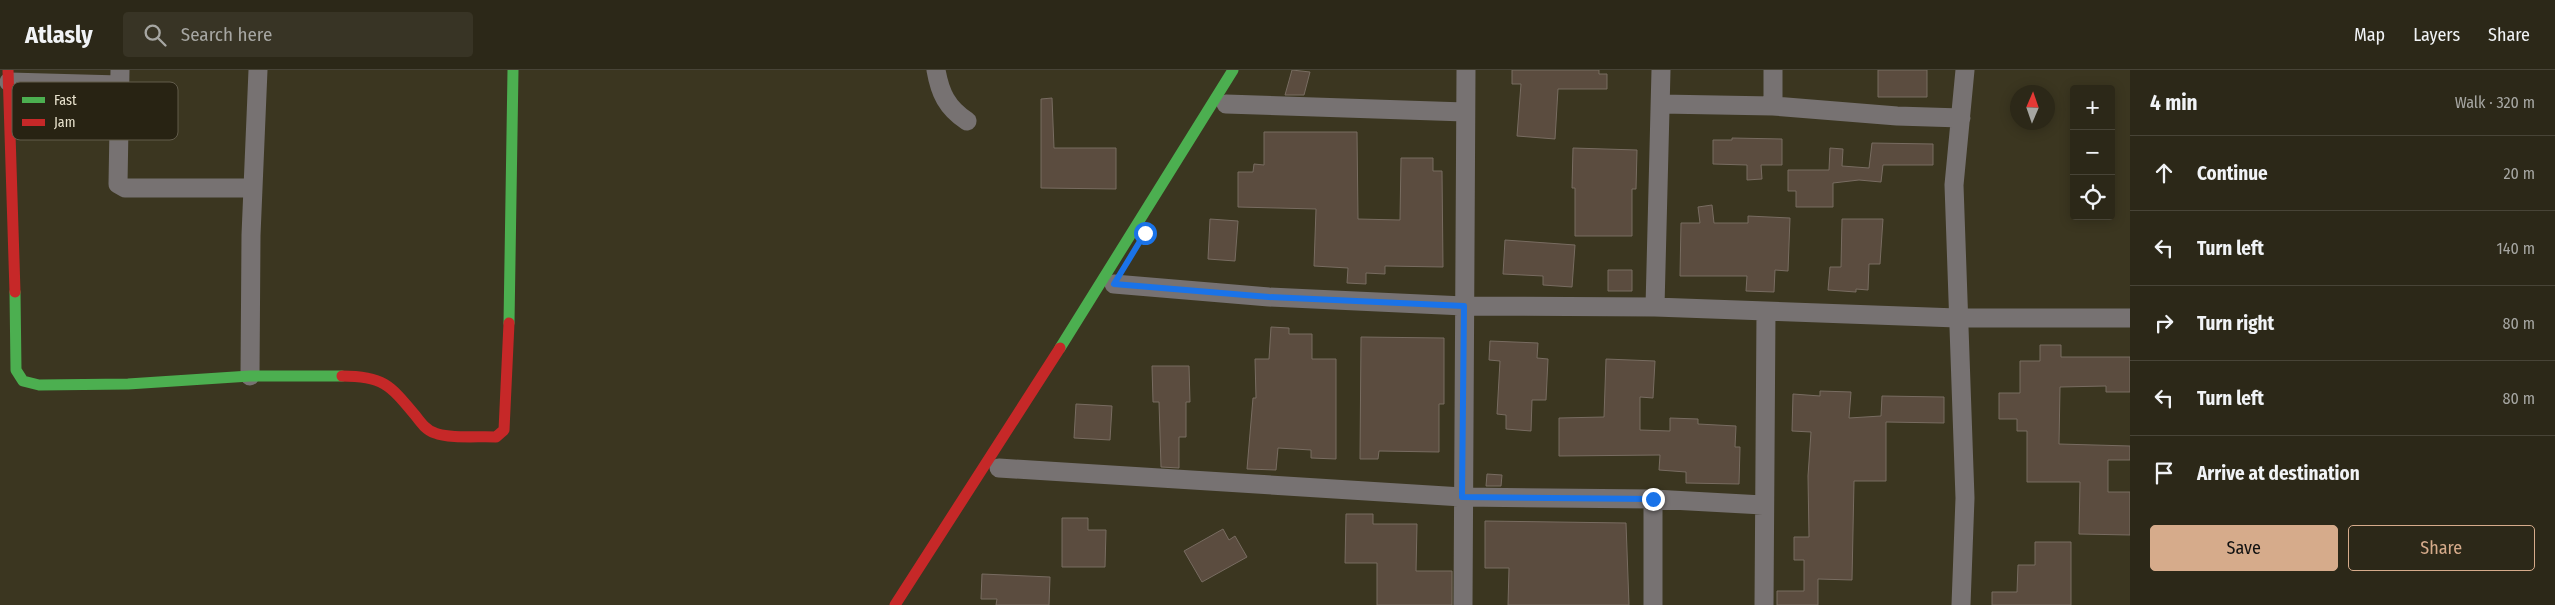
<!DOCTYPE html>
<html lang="en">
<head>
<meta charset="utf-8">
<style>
	:root { --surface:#2c2818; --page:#383425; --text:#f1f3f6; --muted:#a6a6a2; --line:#484437; --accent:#d6ab8b }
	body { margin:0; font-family:"Fira Sans Condensed",sans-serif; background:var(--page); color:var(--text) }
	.controls { position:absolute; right:15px; top:15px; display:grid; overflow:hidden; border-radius:5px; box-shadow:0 2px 12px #0003 }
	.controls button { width:45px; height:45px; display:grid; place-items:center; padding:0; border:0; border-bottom:1px solid var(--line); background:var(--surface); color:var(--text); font:25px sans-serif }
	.compass { position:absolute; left:2010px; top:15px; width:45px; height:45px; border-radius:50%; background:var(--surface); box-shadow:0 2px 12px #0003; rotate:2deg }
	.stop { position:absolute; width:15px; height:15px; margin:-11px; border:4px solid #1a73e8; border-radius:50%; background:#fff }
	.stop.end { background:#1a73e8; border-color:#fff; box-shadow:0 1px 5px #0008 }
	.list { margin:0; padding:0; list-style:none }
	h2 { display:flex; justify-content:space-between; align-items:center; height:65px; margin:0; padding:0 20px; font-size:21px }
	h2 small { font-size:16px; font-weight:400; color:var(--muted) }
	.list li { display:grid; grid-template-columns:32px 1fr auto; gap:15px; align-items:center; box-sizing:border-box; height:75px; padding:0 20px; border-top:1px solid var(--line) }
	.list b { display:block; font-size:19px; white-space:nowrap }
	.list em { font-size:16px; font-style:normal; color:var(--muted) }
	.actions { display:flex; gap:10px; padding:15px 20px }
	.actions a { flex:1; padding:11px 0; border:1px solid var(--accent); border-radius:5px; text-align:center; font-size:18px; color:var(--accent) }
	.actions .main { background:var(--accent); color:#111 }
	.icon { flex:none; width:28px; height:28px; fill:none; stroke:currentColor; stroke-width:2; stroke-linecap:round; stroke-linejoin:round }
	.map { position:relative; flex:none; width:2130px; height:535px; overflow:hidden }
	header { display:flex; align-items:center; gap:30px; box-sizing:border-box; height:70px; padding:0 25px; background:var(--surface); border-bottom:1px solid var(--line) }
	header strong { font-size:24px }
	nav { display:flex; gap:28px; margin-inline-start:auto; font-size:18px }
	.search { width:350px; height:45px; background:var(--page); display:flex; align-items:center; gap:12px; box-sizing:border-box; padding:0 18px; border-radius:5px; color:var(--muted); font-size:19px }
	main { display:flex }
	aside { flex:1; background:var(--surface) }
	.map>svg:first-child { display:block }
	.building { fill:#5b4c3f; stroke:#786c61 }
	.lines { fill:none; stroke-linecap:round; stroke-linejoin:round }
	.street { stroke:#777272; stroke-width:19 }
	.fast { stroke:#4caf50; stroke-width:11 }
	.jam { stroke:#c62828; stroke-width:11 }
	.route { stroke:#1a73e8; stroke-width:6 }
	.key { fill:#282313; stroke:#625c4b; stroke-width:1 }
	.key-label { font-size:14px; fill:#e8e2cd }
</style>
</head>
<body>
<header>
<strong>Atlasly</strong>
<div class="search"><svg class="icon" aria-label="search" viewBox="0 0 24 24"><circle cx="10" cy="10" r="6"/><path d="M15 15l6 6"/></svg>Search here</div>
<nav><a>Map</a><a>Layers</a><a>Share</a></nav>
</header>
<main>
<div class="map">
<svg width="2130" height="535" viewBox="0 0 2130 535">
	<rect width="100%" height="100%" fill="#3b3620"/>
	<!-- building -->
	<path class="building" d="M1292 0 1310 2 1304 25H1285Z
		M1512 0H1599V4H1607V19H1558L1555 69 1517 66 1521 14H1512Z
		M1878 0H1927V27H1878Z
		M1052 28 1054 78H1116V119L1041 118V29Z
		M1264 62H1357L1358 149 1400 150 1401 88H1433V101H1442L1443 197 1385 196V204L1366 203V214L1347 213 1348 198 1314 196 1316 139 1238 137V102H1253L1254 94 1264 95Z
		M1732 68 1782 69V95H1761L1762 109 1747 110V95L1713 94V70H1732Z
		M1872 73 1933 74V95H1883L1881 112 1859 110 1833 113V137H1796V121H1788V100H1829L1830 78 1843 79 1842 96 1869 98Z
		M1573 78 1637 80 1636 119H1632V166H1575V118H1572Z
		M1712 135 1714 153H1748V146L1790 148 1788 201 1775 200 1774 222 1746 221 1747 206H1680L1681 153H1700L1698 137Z
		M1210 149 1238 151 1235 191 1208 189Z
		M1842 149H1883L1880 194H1869L1868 220 1856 219V222L1828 220 1830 197H1841Z
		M1505 170 1575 175 1572 217 1543 215V206L1503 204Z
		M1608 200H1632V221H1608Z
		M1271 257 1289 258V264H1312V289H1336V389L1311 388V380L1278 378 1276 400 1247 399 1253 328H1256L1255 289H1269Z
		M1361 267 1444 268V334H1439V382L1379 381 1378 389H1360Z
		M1490 271 1538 273 1537 288 1548 289 1546 330H1532L1531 361 1506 359V345L1497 344 1500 291 1489 290Z
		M2040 275H2061V287H2130V322H2106V316L2060 317 2059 374 2130 376V390H2108V422H2130V465L2079 464 2080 412H2027V361H2017V349H1999V323H2020V291H2040Z
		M1606 289 1655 291 1653 328 1640 327V360L1670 361V348L1698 349V354L1736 356 1735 377H1740L1739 414 1686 413V402L1659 400 1660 385 1559 386V348L1604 347Z
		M1152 296H1189L1190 332H1186V367H1179V398L1161 397 1159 332H1153Z
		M1820 321 1851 322 1849 348 1881 346 1882 326 1944 327V353L1886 352V411H1854L1852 510 1818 509V535H1777V521H1804V490H1794V467H1809L1808 406 1811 362 1792 361 1793 324 1820 326Z
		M1076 334 1112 336 1110 370 1074 368Z
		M1487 404 1502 405 1501 416H1486Z
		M1346 444H1373V454H1417L1416 501H1452V535H1377V493H1345Z
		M1062 448H1088V460H1106L1105 497H1062Z
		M1485 451 1626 453 1629 535H1508L1509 498H1485Z
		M1223 459 1229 470 1235 466 1247 487 1202 512 1184 481Z
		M2035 472H2071V535H1992V522H2017L2018 495H2035Z
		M982 504 1050 507 1049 535H996L997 529H981Z"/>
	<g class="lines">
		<!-- street -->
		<path class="street" d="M120 0 118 114 125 118H253
			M936 0C940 23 947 38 967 51
			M1773 0V36
			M9 12 120 15
			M1226 34 1465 42
			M1661 34 1773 36 1897 46 1961 48
			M1114 214 1269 227 1464 236 1655 237 1957 248H2130
			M1655 237 1661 0
			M250 306 251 165 258 0
			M999 398 1462 427 1653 429 1763 435
			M1463 535 1466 0
			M1653 535V429
			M1764 535 1766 241
			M1961 535 1965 428 1954 115 1965 0"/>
		<!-- fast -->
		<path class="fast" d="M15 222 16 300 23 311 39 315 128 314 250 306H342
			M509 253 513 0
			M1060 278 1233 0"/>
		<!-- jam -->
		<path class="jam" d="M8 0 15 222
			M342 306C383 306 390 315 415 345 421 353 426 360 435 363 449 369 480 366 496 367L504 360 509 253
			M895 535 1060 278"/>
	</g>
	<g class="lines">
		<!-- route -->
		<path class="route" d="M1145 163 1114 214 1269 227 1464 236 1462 427 1653 429"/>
	</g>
	<!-- legend -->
	<rect x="12" y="12" width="166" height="58" rx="8" class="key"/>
	<rect x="22" y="27" width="23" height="6" fill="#4caf50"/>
	<rect x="22" y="49" width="23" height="7" fill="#c62828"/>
	<g class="key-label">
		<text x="54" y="35">Fast</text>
		<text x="54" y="57">Jam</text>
	</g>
</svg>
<div class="controls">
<button>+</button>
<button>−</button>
<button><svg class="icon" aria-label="locate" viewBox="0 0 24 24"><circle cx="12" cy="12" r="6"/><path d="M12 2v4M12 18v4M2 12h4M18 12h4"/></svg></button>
</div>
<svg class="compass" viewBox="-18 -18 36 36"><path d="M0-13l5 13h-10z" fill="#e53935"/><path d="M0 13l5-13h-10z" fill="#a6a6a2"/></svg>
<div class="stop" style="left:1145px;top:163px"></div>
<div class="stop end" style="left:1653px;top:429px"></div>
</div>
<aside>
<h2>4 min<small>Walk · 320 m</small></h2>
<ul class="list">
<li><svg class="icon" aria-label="ahead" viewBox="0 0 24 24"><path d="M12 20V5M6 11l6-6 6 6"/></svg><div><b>Continue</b></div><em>20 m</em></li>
<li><svg class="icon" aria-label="left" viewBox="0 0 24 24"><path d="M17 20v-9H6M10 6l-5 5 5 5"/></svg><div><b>Turn left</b></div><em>140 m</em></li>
<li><svg class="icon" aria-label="right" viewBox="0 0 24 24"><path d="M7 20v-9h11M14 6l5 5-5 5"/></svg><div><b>Turn right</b></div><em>80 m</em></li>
<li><svg class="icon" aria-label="left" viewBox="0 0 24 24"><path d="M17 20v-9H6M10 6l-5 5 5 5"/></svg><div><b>Turn left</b></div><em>80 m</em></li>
<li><svg class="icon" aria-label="arrive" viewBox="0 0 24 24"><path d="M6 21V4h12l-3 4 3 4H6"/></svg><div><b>Arrive at destination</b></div></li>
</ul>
<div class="actions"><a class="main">Save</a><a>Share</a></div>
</aside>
</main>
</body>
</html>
